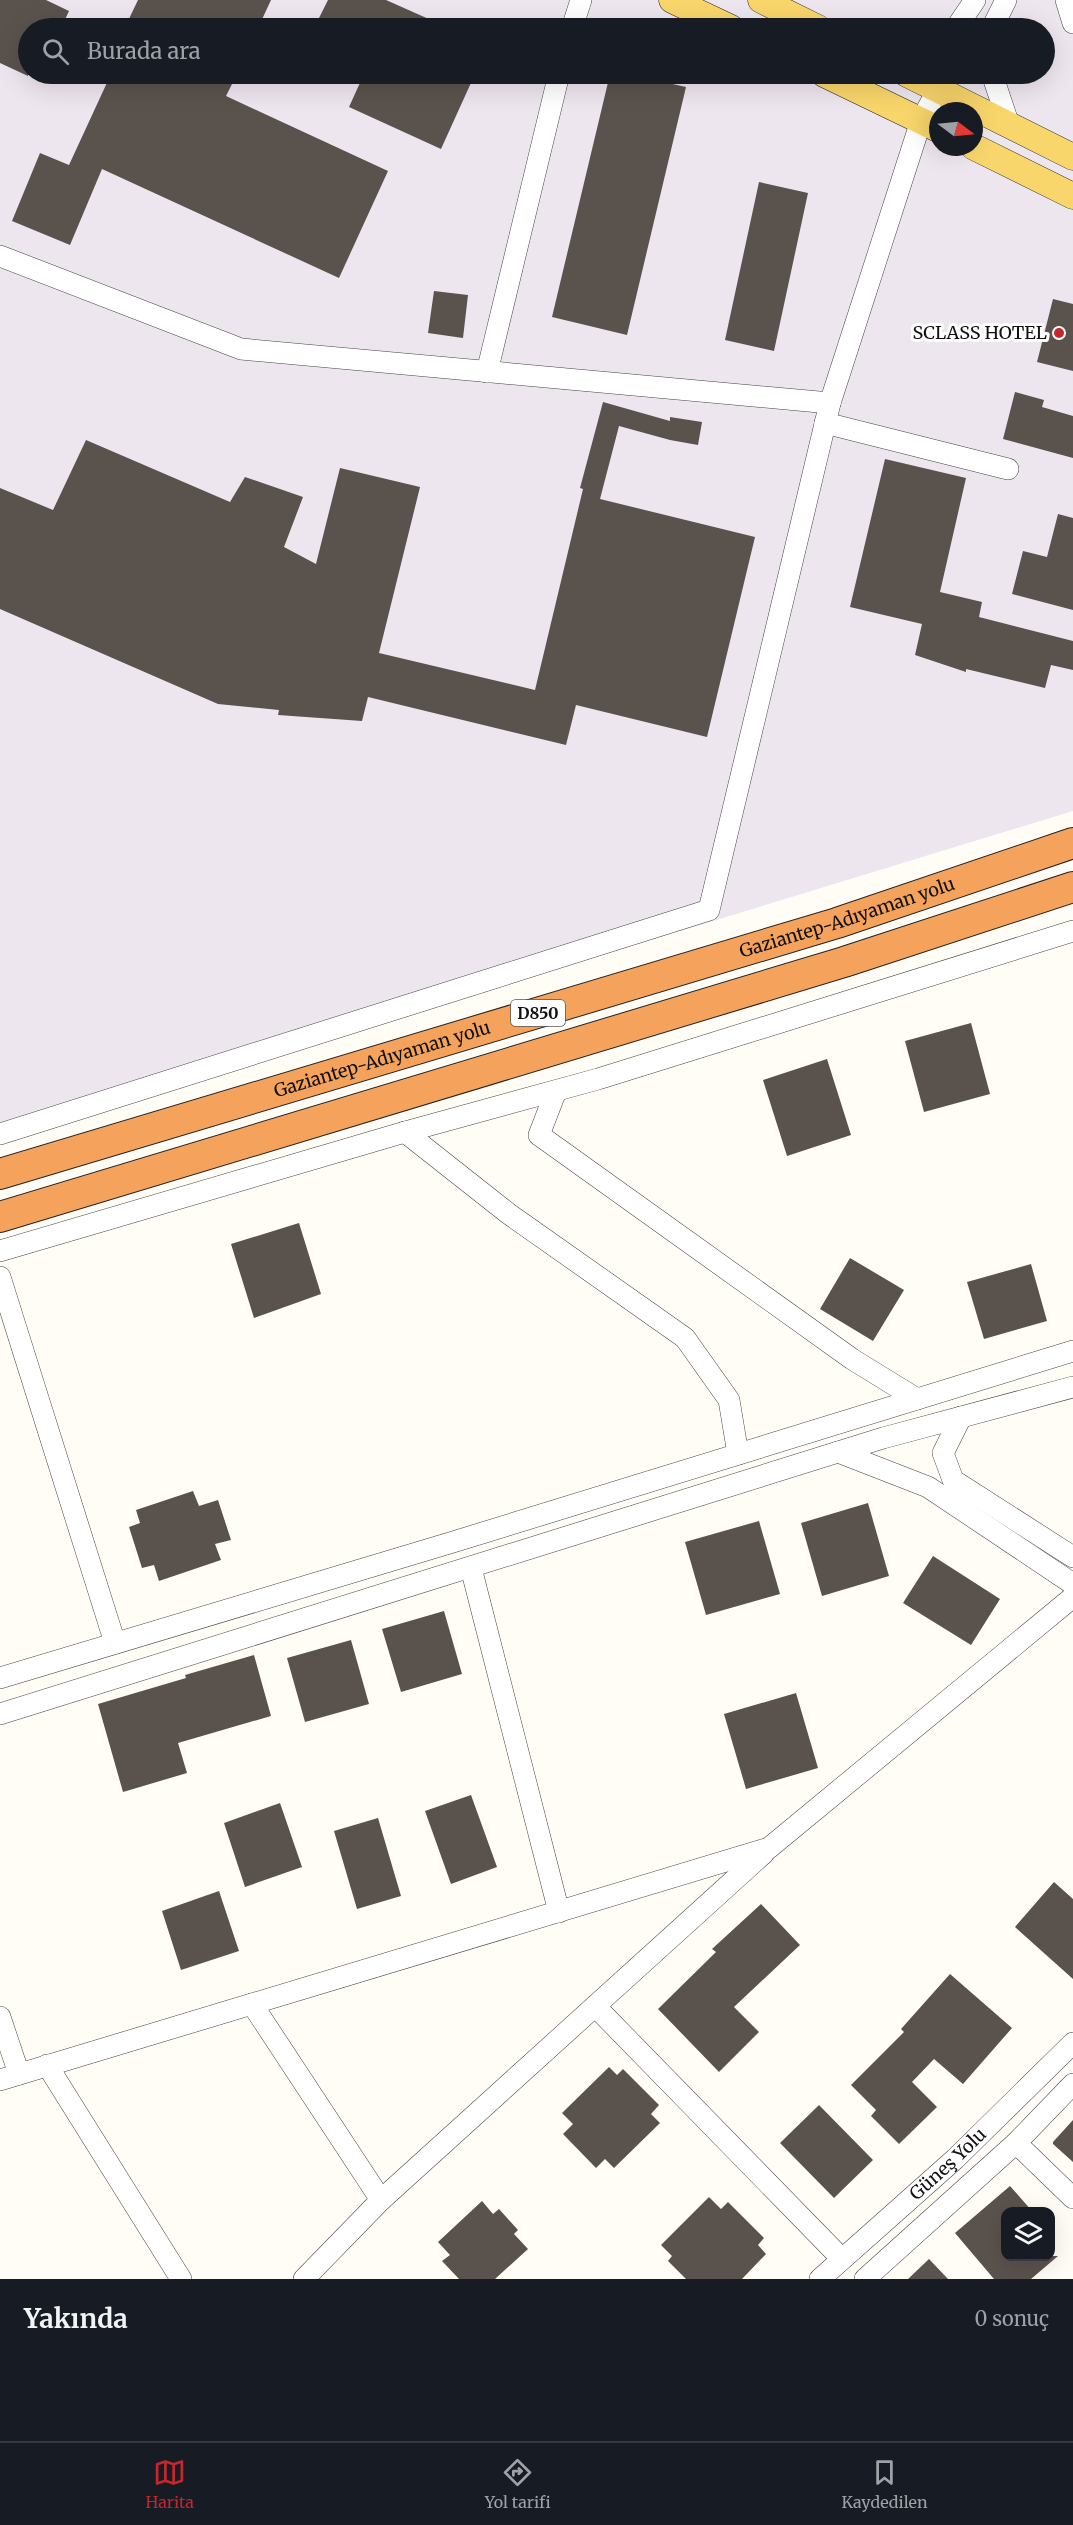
<!DOCTYPE html>
<html lang="tr">
<head>
<meta charset="utf-8">
<style>
	:root { --surface:#171b24; --page:#242831; --text:#f1f3f6; --muted:#9ea1a6; --line:#363941; --accent:#c4262e }
	body { margin:0; font-family:Merriweather,serif; background:var(--page); color:var(--text) }
	.controls { position:absolute; right:18px; bottom:18px; display:grid; overflow:hidden; border-radius:12px; box-shadow:0 6px 24px #0002 }
	.controls button { width:54px; height:54px; display:grid; place-items:center; padding:0; border:0; border-bottom:2px solid var(--line); background:var(--surface); color:var(--text); font:30px sans-serif }
	.compass { position:absolute; left:929px; top:102px; width:54px; height:54px; border-radius:50%; background:var(--surface); box-shadow:0 6px 24px #0002; rotate:106deg }
	.list { margin:0; padding:0; list-style:none }
	h2 { display:flex; justify-content:space-between; align-items:center; height:78px; margin:0; padding:0 24px; font-size:26px }
	h2 small { font-size:20px; font-weight:400; color:var(--muted) }
	.icon { flex:none; width:33px; height:33px; fill:none; stroke:currentColor; stroke-width:2; stroke-linecap:round; stroke-linejoin:round }
	.map { position:relative; flex:none; width:1073px; height:2279px; overflow:hidden }
	.search { position:absolute; background:var(--surface); box-shadow:0 6px 24px #0002; left:18px; right:18px; top:18px; height:66px; display:flex; align-items:center; gap:15px; box-sizing:border-box; padding:0 21px; border-radius:33px; color:var(--muted); font-size:22px }
	.sheet { height:162px; background:var(--surface) }
	nav { display:flex; justify-content:space-around; align-items:center; box-sizing:border-box; height:84px; border-top:2px solid var(--line); background:var(--surface); font-size:16px; color:var(--muted) }
	nav a { display:grid; justify-items:center; gap:3px }
	nav .on { color:var(--accent) }
	.map>svg:first-child { display:block }
	.industrial { fill:#eee6ef; fill-rule:evenodd }
	.building { fill:#5a524d }
	.lines { fill:none; stroke-linecap:round; stroke-linejoin:round }
	.minor-casing { stroke:#444; stroke-width:22 }
	.major-casing { stroke:#222; stroke-width:27 }
	.highway-casing { stroke:#222; stroke-width:32 }
	.minor { stroke:#fff; stroke-width:21 }
	.major { stroke:#f9d66b; stroke-width:26 }
	.highway { stroke:#f5a25d; stroke-width:30 }
	.poi-dot { fill:#c4262e; stroke:#fff; stroke-width:2 }
	.labels { text-anchor:middle; stroke-width:6; stroke-linejoin:round; paint-order:stroke }
	.shield { fill:#fff; stroke:#585858; stroke-width:1.5 }
	.shield-label { font-size:16px; font-weight:bold; fill:#111 }
	.poi-label { font-size:18px; fill:#111; stroke:#fff; text-anchor:end }
	.street-label { font-size:18px; fill:#111; stroke:#fff }
</style>
</head>
<body>
<div class="map">
<svg width="1073" height="2279" viewBox="0 0 1073 2279">
	<rect width="100%" height="100%" fill="#fffdf5"/>
	<!-- industrial -->
	<path class="industrial" d="M0 0H1073V811L0 1139ZM28 28H1044V74H28ZM938 111H974V147H938Z"/>
	<!-- building -->
	<path class="building" d="M0 0H46L69 11 61 28H28V76L0 63Z
		M138 0H271L258 28H139L127 23Z
		M328 0H386L449 28H314Z
		M111 74H237L226 96 388 171 339 278 102 169 70 245 12 221 40 153 69 165Z
		M364 74H475L441 149 349 107Z
		M610 74H628L686 87 627 335 552 317Z
		M759 182 808 193 774 351 725 340Z
		M434 291 468 295 463 338 428 333Z
		M1053 299 1073 304V371L1037 362Z
		M1015 392 1044 400 1042 407 1073 416V458L1003 439Z
		M603 402 670 421V417L702 422 698 445 670 440 619 426 600 499 755 537 707 737 576 705 566 745 368 697 362 721 278 715 279 710 218 704 0 609V488L53 510 86 440 230 502 245 477 303 497 284 547 316 564 340 468 420 487 379 653 535 690 583 489 580 488Z
		M885 459 966 478 940 592 982 602 979 617 1073 641V670L1051 665 1045 688 966 669V672L915 655 922 624 850 607Z
		M1058 514 1073 518V610L1012 594 1023 551 1047 557Z
		M971 1023 990 1094 924 1112 905 1041Z
		M827 1059 851 1135 787 1156 763 1080Z
		M299 1223 321 1294 254 1318 231 1244Z
		M850 1258 904 1290 873 1341 820 1309Z
		M1031 1264 1047 1321 984 1339 967 1282Z
		M193 1491 199 1506 218 1500 231 1540 215 1544 221 1560 159 1581 154 1565 142 1568 129 1527 140 1523 136 1510Z
		M868 1503 889 1576 822 1596 801 1523Z
		M759 1521 780 1594 706 1615 685 1542Z
		M933 1556 1000 1599 971 1645 903 1603Z
		M444 1611 462 1674 401 1692 382 1629Z
		M351 1640 369 1704 305 1722 287 1658Z
		M254 1655 271 1716 178 1743 187 1773 123 1792 98 1704 186 1678 185 1675Z
		M796 1693 818 1768 746 1789 724 1714Z
		M471 1795 497 1867 451 1884 425 1811Z
		M280 1803 302 1867 245 1887 224 1823Z
		M378 1818 401 1896 357 1909 334 1831Z
		M1054 1882 1073 1899V1979L1015 1927Z
		M219 1891 239 1951 181 1970 162 1911Z
		M761 1904 800 1945 734 2007 759 2032 719 2072 658 2009 716 1952 712 1949Z
		M950 1974 1012 2028 963 2084 934 2059 912 2082 937 2107 899 2144 871 2116 876 2110 851 2085 904 2032 901 2029Z
		M609 2067 617 2075 623 2069 659 2105 651 2114 660 2123 614 2168 605 2159 596 2168 563 2134 573 2124 562 2113Z
		M819 2105 873 2160 834 2198 780 2143Z
		M1073 2120V2162L1053 2144V2142Z
		M1010 2186 1032 2211H1005V2256H1058L1031 2279H994L955 2233Z
		M709 2197 721 2209 728 2202 764 2238 758 2245 766 2254 742 2279H686L668 2261 672 2256 661 2245Z
		M482 2201 493 2214 499 2209 518 2230 514 2234 528 2249 495 2279H459L442 2261 450 2255 438 2242Z
		M929 2259 948 2279H908Z"/>
	<g class="lines">
		<!-- minor casing -->
		<g class="minor-casing">
			<g id="minor">
				<path d="M1066 0 1073 23"/>
				<path d="M572 28 581 0"/>
				<path d="M956 28 975 0"/>
				<path d="M992 28 1006 0"/>
				<path d="M992 74 1009 125"/>
				<path d="M0 256 241 349 830 403 921 121 938 89 941 74"/>
				<path d="M487 372 559 74"/>
				<path d="M825 423 1008 469"/>
				<path d="M556 1091 539 1135 852 1359 917 1399"/>
				<path d="M405 1132 509 1214 685 1338 729 1400 738 1454"/>
				<path d="M0 1134 709 910 830 403"/>
				<path d="M0 1251 405 1132 598 1079 1073 931"/>
				<path d="M0 1277 115 1643"/>
				<path d="M961 1417 943 1453 953 1480 1073 1557"/>
				<path d="M838 1452 928 1487 1073 1584"/>
				<path d="M471 1568 559 1912"/>
				<path d="M0 1678 453 1542 1073 1351"/>
				<path d="M0 1714 883 1438 1073 1387"/>
				<path d="M252 2004 381 2200"/>
				<path d="M595 2006 842 2259"/>
				<path d="M0 2017 19 2074"/>
				<path d="M47 2065 181 2279"/>
				<path d="M0 2080 769 1848 1073 1597"/>
				<path d="M1016 2143 1073 2198"/>
				<path d="M304 2279 381 2200 764 1853"/>
				<path id="s1" d="M820 2279 955 2159 1073 2043"/>
				<path d="M865 2279 1016 2143 1073 2084"/>
			</g>
		</g>
		<!-- major casing -->
		<g class="major-casing">
			<path id="major" d="M672 0 731 28
				M761 0 818 28
				M824 74 938 129
				M907 74 1073 157
				M974 147 1073 196"/>
		</g>
		<!-- highway casing -->
		<g class="highway-casing">
			<g id="highway">
				<path id="s2" d="M0 1174 837 923 1073 843"/>
				<path d="M0 1217 844 962 1073 887"/>
			</g>
		</g>
		<!-- minor -->
		<use href="#minor" class="minor"/>
		<!-- major -->
		<use href="#major" class="major"/>
		<!-- highway -->
		<use href="#highway" class="highway"/>
	</g>
	<!-- markers -->
	<circle class="poi-dot" cx="1059" cy="333" r="6"/>
	<g class="labels">
		<!-- shield labels -->
		<rect class="shield" x="511" y="1000" width="54" height="26" rx="4.5"/>
		<g class="shield-label">
			<text x="538" y="1019">D850</text>
		</g>
		<!-- poi labels -->
		<g class="poi-label">
			<text x="1047" y="339">SCLASS HOTEL</text>
		</g>
		<!-- street labels -->
		<g class="street-label">
			<text dy="6" stroke="none"><textPath href="#s2" startOffset="885">Gaziantep-Adıyaman yolu</textPath></text>
			<text dy="6" stroke="none"><textPath href="#s2" startOffset="399">Gaziantep-Adıyaman yolu</textPath></text>
			<text dy="6" stroke="none"><textPath href="#s1" startOffset="172">Güneş Yolu</textPath></text>
		</g>
	</g>
</svg>
<div class="controls">
<button><svg class="icon" aria-label="layers" viewBox="0 0 24 24"><path d="M12 4l9 5-9 5-9-5zM3 14l9 5 9-5"/></svg></button>
</div>
<svg class="compass" viewBox="-18 -18 36 36"><path d="M0-13l5 13h-10z" fill="#e53935"/><path d="M0 13l5-13h-10z" fill="#9ea1a6"/></svg>
<div class="search"><svg class="icon" aria-label="search" viewBox="0 0 24 24"><circle cx="10" cy="10" r="6"/><path d="M15 15l6 6"/></svg>Burada ara</div>
</div>
<section class="sheet">
<h2>Yakında<small>0 sonuç</small></h2>
<ul class="list">
</ul>
</section>
<nav>
<a class="on"><svg class="icon" aria-label="map" viewBox="0 0 24 24"><path d="M3 6l6-2 6 2 6-2v14l-6 2-6-2-6 2zM9 4v14M15 6v14"/></svg>Harita</a>
<a><svg class="icon" aria-label="directions" viewBox="0 0 24 24"><path d="M12 3l9 9-9 9-9-9zM9 14v-3h6M13 9l2 2-2 2"/></svg>Yol tarifi</a>
<a><svg class="icon" aria-label="saved" viewBox="0 0 24 24"><path d="M7 4h10v16l-5-4-5 4z"/></svg>Kaydedilen</a>
</nav>
</body>
</html>
